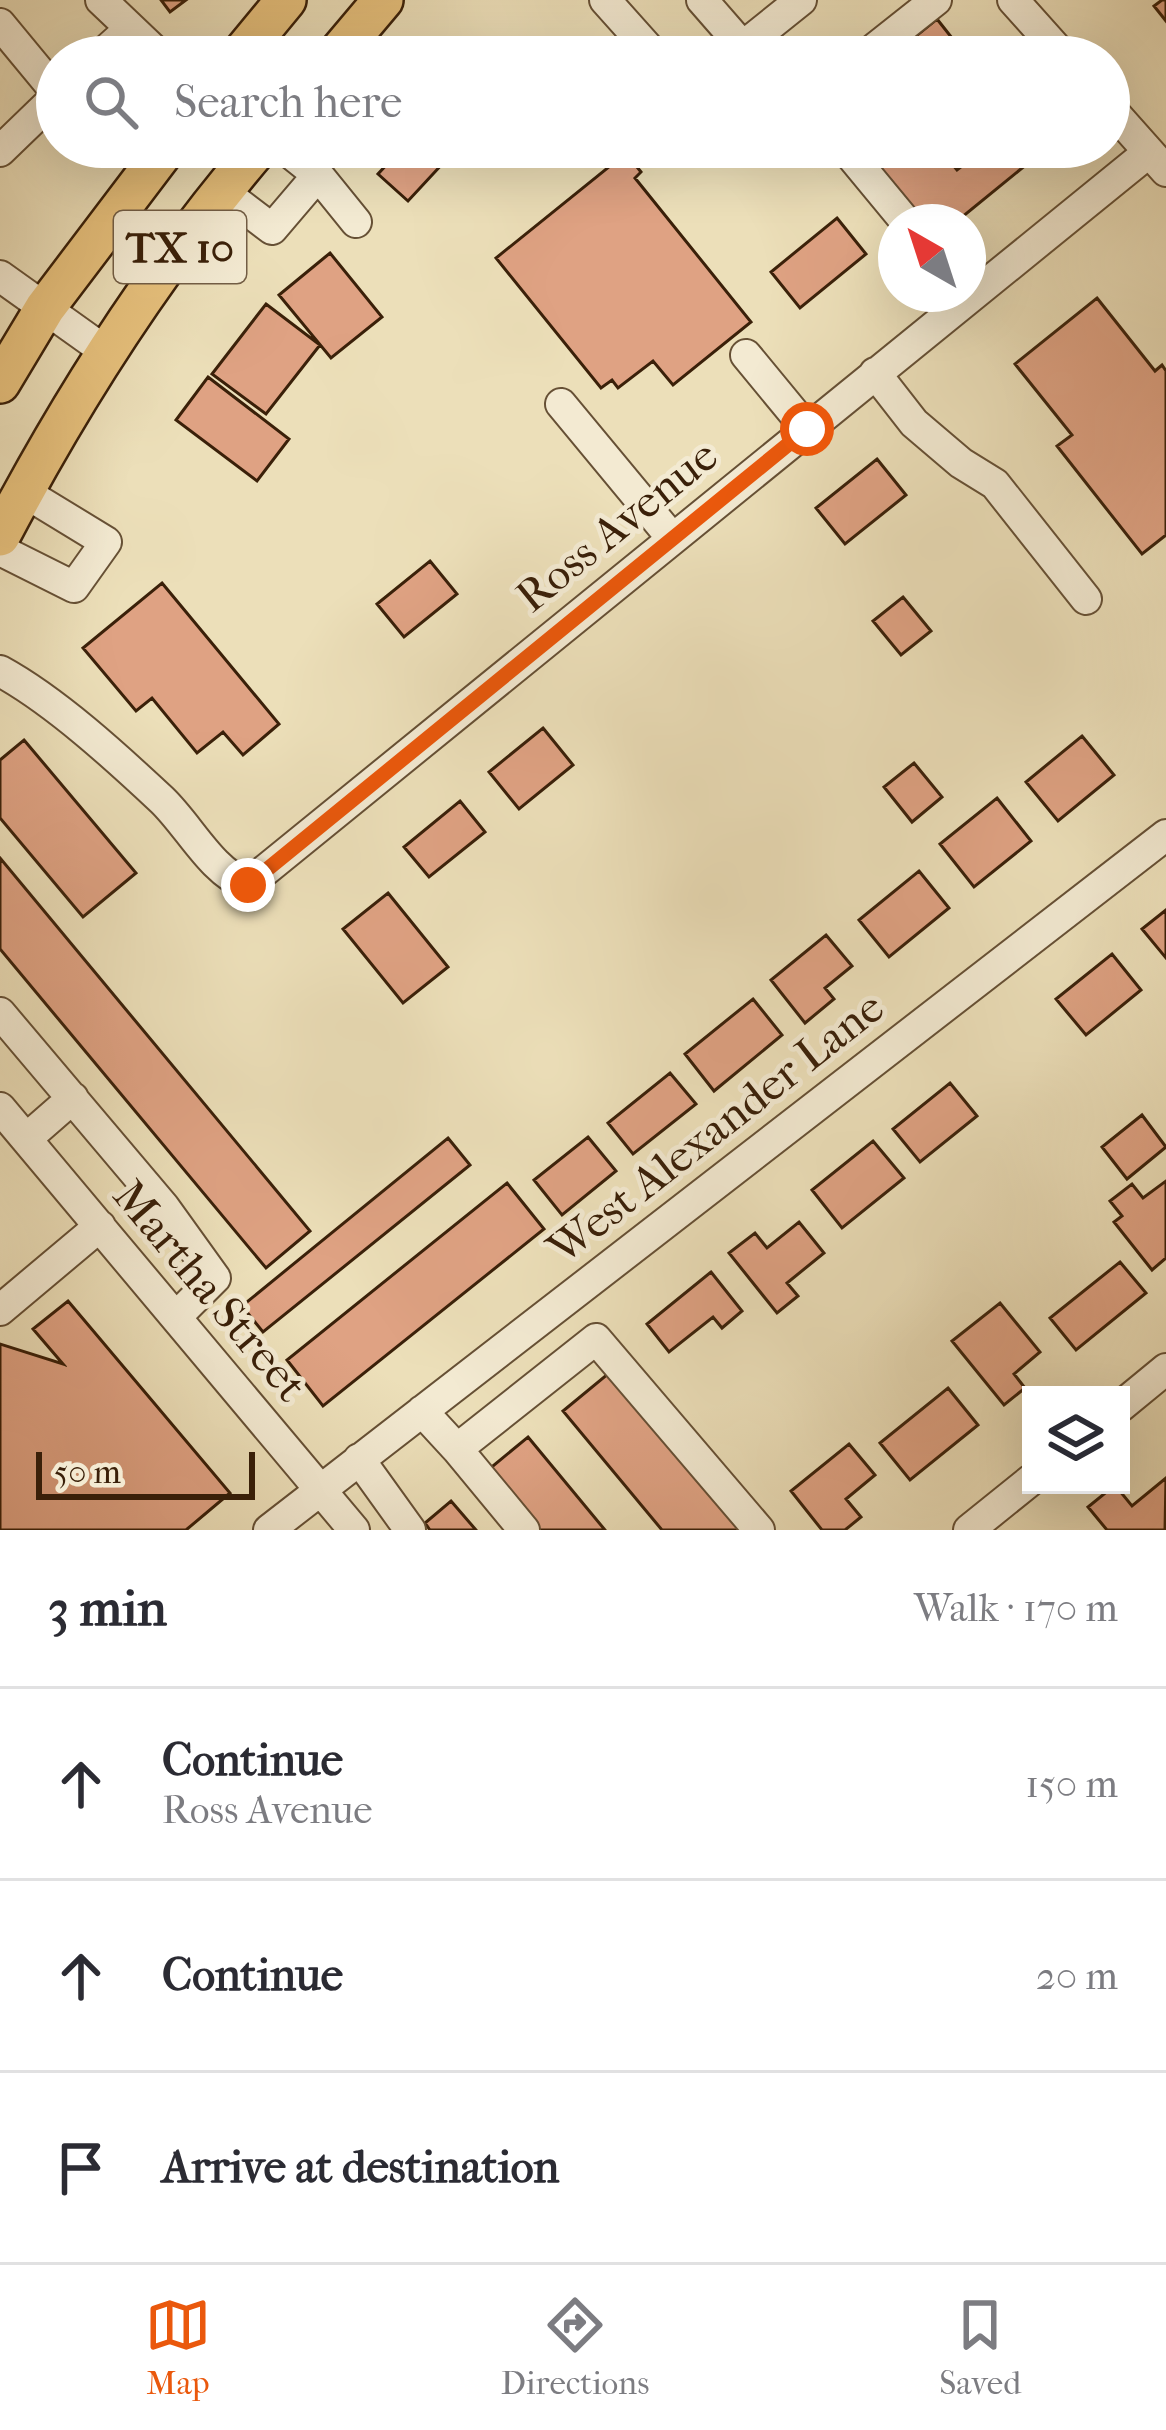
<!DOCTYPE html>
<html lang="en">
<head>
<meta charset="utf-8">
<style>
	:root { --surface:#fff; --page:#f2f2f3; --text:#2b2b33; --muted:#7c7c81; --line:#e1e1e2; --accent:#ea580c }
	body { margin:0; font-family:"IM FELL French Canon",serif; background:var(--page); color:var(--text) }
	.controls { position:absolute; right:36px; bottom:36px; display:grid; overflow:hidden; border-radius:0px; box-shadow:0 12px 48px #0002 }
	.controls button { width:108px; height:108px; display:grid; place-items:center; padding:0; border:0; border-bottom:3px solid var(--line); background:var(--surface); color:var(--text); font:60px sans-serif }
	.compass { position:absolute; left:878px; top:204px; width:108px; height:108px; border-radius:50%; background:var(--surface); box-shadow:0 12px 48px #0002; rotate:321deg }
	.scale { position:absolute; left:36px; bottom:30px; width:219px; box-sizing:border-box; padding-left:12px; border:6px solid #3a2009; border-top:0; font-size:33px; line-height:42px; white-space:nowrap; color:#3a2009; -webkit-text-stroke:9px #f3ead2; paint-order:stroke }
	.stop { position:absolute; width:36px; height:36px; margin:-27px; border:9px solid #ea580c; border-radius:50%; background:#fff }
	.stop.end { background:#ea580c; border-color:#fff; box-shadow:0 3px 12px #0008 }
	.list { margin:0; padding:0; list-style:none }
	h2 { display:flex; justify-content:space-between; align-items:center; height:156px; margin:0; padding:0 48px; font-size:51px }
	h2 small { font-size:39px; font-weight:400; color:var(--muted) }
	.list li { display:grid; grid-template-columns:78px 1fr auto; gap:36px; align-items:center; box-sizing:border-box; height:192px; padding:0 48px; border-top:3px solid var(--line) }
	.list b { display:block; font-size:45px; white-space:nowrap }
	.list p { margin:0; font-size:39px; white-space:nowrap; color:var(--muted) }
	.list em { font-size:39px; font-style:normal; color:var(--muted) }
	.icon { flex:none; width:66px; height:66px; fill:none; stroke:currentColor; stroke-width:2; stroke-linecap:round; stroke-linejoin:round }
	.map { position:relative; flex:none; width:1166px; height:1530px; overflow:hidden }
	.search { position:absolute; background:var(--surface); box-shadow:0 12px 48px #0002; left:36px; right:36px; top:36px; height:132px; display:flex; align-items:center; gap:30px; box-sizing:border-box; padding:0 42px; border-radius:66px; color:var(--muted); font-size:45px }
	.sheet { height:732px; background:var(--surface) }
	nav { display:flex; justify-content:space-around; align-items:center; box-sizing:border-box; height:168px; border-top:3px solid var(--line); background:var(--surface); font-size:33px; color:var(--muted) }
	nav a { display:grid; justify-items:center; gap:6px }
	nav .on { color:var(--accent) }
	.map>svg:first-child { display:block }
	.building { fill:#dfa283; stroke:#3a2009; stroke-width:3 }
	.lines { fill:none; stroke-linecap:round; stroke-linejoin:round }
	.minor-casing { stroke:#665035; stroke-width:34 }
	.major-casing { stroke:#3a2009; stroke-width:44 }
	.minor { stroke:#f3ead2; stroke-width:30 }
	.major { stroke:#e6c07c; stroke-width:39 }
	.route { stroke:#ea580c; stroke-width:15 }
	.labels { text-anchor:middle; stroke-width:10; stroke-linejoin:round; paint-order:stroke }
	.shield { fill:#f3ead2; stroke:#725d45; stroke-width:3 }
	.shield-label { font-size:42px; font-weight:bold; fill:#3a2009 }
	.street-label { font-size:45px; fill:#3a2009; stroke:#f3ead2 }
</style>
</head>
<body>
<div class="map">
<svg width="1166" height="1530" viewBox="0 0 1166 1530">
	<rect width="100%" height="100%" fill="#ecdfb9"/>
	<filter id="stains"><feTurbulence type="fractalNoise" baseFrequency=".00167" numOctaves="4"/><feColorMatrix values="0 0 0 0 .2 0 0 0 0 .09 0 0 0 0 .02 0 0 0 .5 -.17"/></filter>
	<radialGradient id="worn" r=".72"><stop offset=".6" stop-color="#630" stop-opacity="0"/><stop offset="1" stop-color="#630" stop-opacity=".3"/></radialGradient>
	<!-- building -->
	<path class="building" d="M161 0H186L170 12Z
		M1162 0H1166V21L1154 6Z
		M1162 0H1166V21L1154 6Z
		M937 19 967 57H890Z
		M937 19 967 57H890Z
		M403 147H458L408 201 378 174Z
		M859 147H938L957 170 983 150 981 147H1040L1043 151 956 222H919Z
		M859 147H1040L1043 151 956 222H919Z
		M626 153 641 172 635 178 751 322 673 385 653 361 618 388 612 380 601 388 496 258Z
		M837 218 866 254 800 308 771 272Z
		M330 253 382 317 331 358 279 295Z
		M1097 298 1155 371 1162 365 1166 371V535L1142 554 1057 446 1072 435 1015 364Z
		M266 304 320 345 266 414 212 374Z
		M208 377 289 439 257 481 176 420Z
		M877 459 906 495 845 544 816 508Z
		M430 561 457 594 404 637 377 604Z
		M162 583 279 724 243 755 223 732 197 753 152 698 136 711 83 648Z
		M903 597 931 631 901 655 873 621Z
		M543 728 573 765 519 809 489 772Z
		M1082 736 1114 775 1058 821 1026 782Z
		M24 740 136 873 83 917 0 818V760Z
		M914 763 942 797 912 822 884 787Z
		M997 798 1031 841 974 887 940 844Z
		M460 801 485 832 429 877 404 847Z
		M0 858 310 1231 266 1268 0 949Z
		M919 871 949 908 889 957 859 920Z
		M388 893 448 967 403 1003 343 929Z
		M1166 910V958L1142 929Z
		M826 935 852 966 825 988 834 999 805 1023 771 980Z
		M1112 954 1141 990 1086 1035 1056 999Z
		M753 999 782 1035 714 1091 685 1054Z
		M670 1073 696 1104 633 1154 608 1123Z
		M950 1083 977 1116 920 1162 893 1129Z
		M1142 1115 1166 1147 1127 1179 1102 1147Z
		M588 1137 616 1171 562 1215 534 1180Z
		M448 1138 470 1165 263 1332 242 1306Z
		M873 1141 904 1178 842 1228 812 1190Z
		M1166 1181V1258L1152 1270 1114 1222 1122 1216 1110 1201 1132 1184 1143 1198Z
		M507 1183 544 1229 323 1406 287 1360Z
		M799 1222 824 1253 787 1283 798 1296 777 1313 729 1253 755 1233 767 1248Z
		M1120 1262 1146 1293 1076 1350 1050 1318Z
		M711 1272 742 1311 722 1328 713 1317 669 1352 647 1324Z
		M68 1301 230 1493 186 1530H0V1344L63 1364 33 1329Z
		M1000 1303 1040 1352 1014 1374 1025 1388 1004 1405 952 1341Z
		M609 1373 740 1530H662L563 1411Z
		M948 1388 978 1425 910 1480 880 1443Z
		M528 1437 605 1530H527L482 1475Z
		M849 1444 875 1475 846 1499 861 1517 845 1530H822L791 1491Z
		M1166 1478 1165 1530H1107L1088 1507 1115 1485 1132 1506Z
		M451 1501 476 1530H430L425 1523Z"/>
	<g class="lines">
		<!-- minor casing -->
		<g class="minor-casing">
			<path id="minor" d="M101 0 161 57
				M605 0 656 57
				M702 0 743 47
				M1013 0 1064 57
				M0 24 57 93
				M99 57 130 29
				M730 57 801 0
				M864 57 936 0
				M1109 107 1166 171
				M283 147 318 175 356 222
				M844 147 906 222
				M0 151 57 96
				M222 191 272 229 318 175
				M0 276 105 351
				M746 355 807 429
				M875 373 914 423 961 463 995 484 1086 599
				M561 404 672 538
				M0 550 74 587 106 542 24 492
				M0 671C55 701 116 757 162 800 190 827 211 871 247 885L1149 152
				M0 1013 164 1207 215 1278 176 1317
				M0 1108 354 1530
				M26 1139 73 1098
				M0 1310 100 1226
				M1121 1406 1166 1369
				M422 1411 457 1449 596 1339 759 1530
				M457 1449 524 1530
				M359 1459 410 1530
				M269 1530 1166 835
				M969 1530 1031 1480"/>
		</g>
		<!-- major casing -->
		<g class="major-casing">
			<path id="major" d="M239 57 286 0
				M335 57 383 0
				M0 383 45 308 167 147
				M0 536C73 397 157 266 259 147"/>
		</g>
		<!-- minor -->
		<use href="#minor" class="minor"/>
		<!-- major -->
		<use href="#major" class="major"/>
	</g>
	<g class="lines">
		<!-- route -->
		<path class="route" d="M248 885 807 429"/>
	</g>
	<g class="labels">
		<!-- shield labels -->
		<rect class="shield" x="114" y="211" width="132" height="72" rx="9"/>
		<g class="shield-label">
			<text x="180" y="262">TX 10</text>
		</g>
		<!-- street labels -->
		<g class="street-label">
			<text transform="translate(616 525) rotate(-39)" y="16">Ross Avenue</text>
			<text transform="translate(715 1127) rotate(-38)" y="16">West Alexander Lane</text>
			<text transform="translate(211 1290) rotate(50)" y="16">Martha Street</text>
		</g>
	</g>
	<rect width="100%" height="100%" filter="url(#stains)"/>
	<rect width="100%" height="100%" fill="url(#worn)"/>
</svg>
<div class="controls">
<button><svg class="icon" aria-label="layers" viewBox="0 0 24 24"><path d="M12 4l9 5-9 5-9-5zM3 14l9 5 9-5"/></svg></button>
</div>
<svg class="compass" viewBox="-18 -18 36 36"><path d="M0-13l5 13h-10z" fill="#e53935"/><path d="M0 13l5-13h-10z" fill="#7c7c81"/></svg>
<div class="scale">50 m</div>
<div class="stop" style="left:807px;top:429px"></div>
<div class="stop end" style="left:248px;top:885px"></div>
<div class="search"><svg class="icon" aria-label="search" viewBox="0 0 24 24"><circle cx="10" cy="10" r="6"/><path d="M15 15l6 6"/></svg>Search here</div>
</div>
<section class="sheet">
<h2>3 min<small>Walk · 170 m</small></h2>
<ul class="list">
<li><svg class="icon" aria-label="ahead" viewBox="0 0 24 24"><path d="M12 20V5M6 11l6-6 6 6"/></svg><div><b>Continue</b><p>Ross Avenue</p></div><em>150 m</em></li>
<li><svg class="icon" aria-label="ahead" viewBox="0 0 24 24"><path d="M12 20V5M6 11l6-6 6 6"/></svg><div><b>Continue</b></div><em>20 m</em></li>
<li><svg class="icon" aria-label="arrive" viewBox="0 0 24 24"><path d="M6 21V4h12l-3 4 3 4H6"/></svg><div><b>Arrive at destination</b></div></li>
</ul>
</section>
<nav>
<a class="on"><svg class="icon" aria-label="map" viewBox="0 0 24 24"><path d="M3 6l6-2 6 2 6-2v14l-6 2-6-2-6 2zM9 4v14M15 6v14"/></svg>Map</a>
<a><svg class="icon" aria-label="directions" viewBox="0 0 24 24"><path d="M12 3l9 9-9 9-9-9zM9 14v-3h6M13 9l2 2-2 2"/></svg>Directions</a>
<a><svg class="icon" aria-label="saved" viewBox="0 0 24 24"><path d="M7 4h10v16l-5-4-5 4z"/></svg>Saved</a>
</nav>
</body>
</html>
